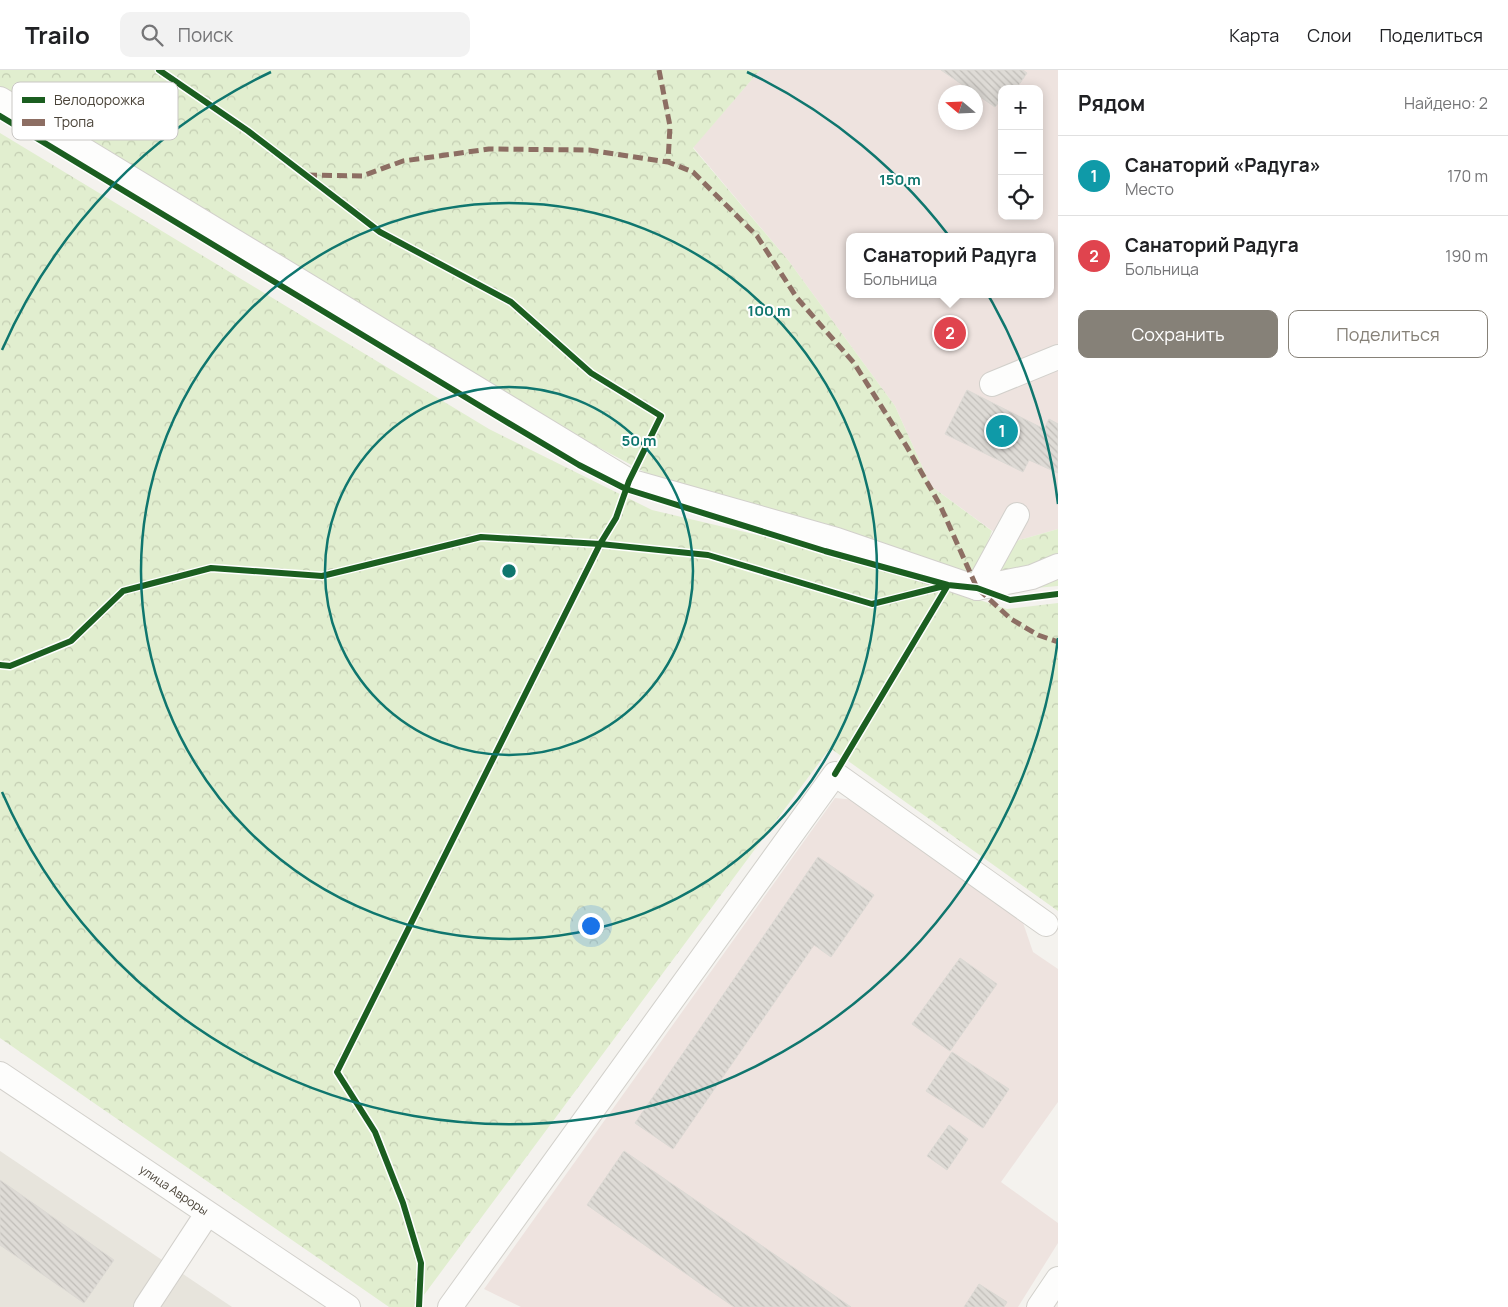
<!DOCTYPE html>
<html lang="ru">
<head>
<meta charset="utf-8">
<style>
	:root { --surface:#fff; --page:#f2f2f2; --text:#202124; --muted:#757577; --line:#e0e0e0; --accent:#868178 }
	body { margin:0; font-family:Manrope,sans-serif; background:var(--page); color:var(--text) }
	.controls { position:absolute; right:15px; top:15px; display:grid; overflow:hidden; border-radius:10px; box-shadow:0 2px 12px #0003 }
	.controls button { width:45px; height:45px; display:grid; place-items:center; padding:0; border:0; border-bottom:1px solid var(--line); background:var(--surface); color:var(--text); font:25px sans-serif }
	.compass { position:absolute; left:938px; top:15px; width:45px; height:45px; border-radius:50%; background:var(--surface); box-shadow:0 2px 12px #0003; rotate:289deg }
	.you { position:absolute; left:590px; top:855px; width:18px; height:18px; margin:-12px; border:4px solid #fff; border-radius:50%; background:#1a73e8; box-shadow:0 0 0 8px #1a73e833 }
	.badge { display:grid; place-items:center; width:32px; height:32px; border-radius:50%; background:var(--accent); color:#fff; font-size:16px; font-weight:700 }
	.pin { position:absolute; translate:-50% -50%; border:2px solid #fff; box-shadow:0 1px 5px #0006 }
	.popup { position:absolute; left:846px; top:163px; width:208px; height:65px; box-sizing:border-box; display:grid; place-content:center; border-radius:10px; background:var(--surface); filter:drop-shadow(0 1px 4px #0005); font-size:16px; white-space:nowrap; color:var(--muted) }
	.popup b { font-size:19px; color:var(--text) }
	.popup::after { content:''; position:absolute; left:50%; top:100%; margin-left:-10px; border:10px solid transparent; border-top-color:var(--surface) }
	.list { margin:0; padding:0; list-style:none }
	h2 { display:flex; justify-content:space-between; align-items:center; height:65px; margin:0; padding:0 20px; font-size:21px }
	h2 small { font-size:16px; font-weight:400; color:var(--muted) }
	.list li { display:grid; grid-template-columns:32px 1fr auto; gap:15px; align-items:center; box-sizing:border-box; height:80px; padding:0 20px; border-top:1px solid var(--line) }
	.list b { display:block; font-size:19px; white-space:nowrap }
	.list p { margin:0; font-size:16px; white-space:nowrap; color:var(--muted) }
	.list em { font-size:16px; font-style:normal; color:var(--muted) }
	.actions { display:flex; gap:10px; padding:15px 20px }
	.actions a { flex:1; padding:11px 0; border:1px solid var(--accent); border-radius:10px; text-align:center; font-size:18px; color:var(--accent) }
	.actions .main { background:var(--accent); color:#fff }
	.icon { flex:none; width:28px; height:28px; fill:none; stroke:currentColor; stroke-width:2; stroke-linecap:round; stroke-linejoin:round }
	.map { position:relative; flex:none; width:1058px; height:1237px; overflow:hidden }
	header { display:flex; align-items:center; gap:30px; box-sizing:border-box; height:70px; padding:0 25px; background:var(--surface); border-bottom:1px solid var(--line) }
	header strong { font-size:24px }
	nav { display:flex; gap:28px; margin-inline-start:auto; font-size:18px }
	.search { width:350px; height:45px; background:var(--page); display:flex; align-items:center; gap:12px; box-sizing:border-box; padding:0 18px; border-radius:10px; color:var(--muted); font-size:19px }
	main { display:flex }
	aside { flex:1; background:var(--surface) }
	.map>svg:first-child { display:block }
	.residential { fill:#e7e4dc }
	.medical { fill:#eee3df; fill-rule:evenodd }
	.forest { fill:url(#forest-crowns) }
	.building { fill:url(#building-back-hatch); stroke:#dcd9d4 }
	.lines { fill:none; stroke-linecap:round; stroke-linejoin:round }
	.minor-casing { stroke:#d2d0cb; stroke-width:26 }
	.minor { stroke:#fdfdfc; stroke-width:24 }
	.quiet { stroke:#8d6e63; stroke-width:5; stroke-dasharray:10 5; stroke-linecap:butt }
	.cycleway-casing { stroke:#fff; stroke-width:9 }
	.cycleway { stroke:#1b5e20; stroke-width:6 }
	.ring { fill:none; stroke:#0f766e; stroke-width:2.5 }
	.labels { text-anchor:middle; stroke-width:4; stroke-linejoin:round; paint-order:stroke }
	.street-label { font-size:12px; fill:#4b4439; stroke:#fff }
	.key { fill:#fff; stroke:#c9c7c4; stroke-width:1 }
	.key-label { font-size:14px; fill:#4b4439 }
	.centre { fill:#0f766e; stroke:#fff; stroke-width:2.5 }
	.ring-label { font-size:15px; text-anchor:middle; font-weight:bold; fill:#0f766e; stroke:#fff; stroke-width:4; stroke-linejoin:round; paint-order:stroke }
</style>
</head>
<body>
<header>
<strong>Trailo</strong>
<div class="search"><svg class="icon" aria-label="search" viewBox="0 0 24 24"><circle cx="10" cy="10" r="6"/><path d="M15 15l6 6"/></svg>Поиск</div>
<nav><a>Карта</a><a>Слои</a><a>Поделиться</a></nav>
</header>
<main>
<div class="map">
<svg width="1058" height="1237" viewBox="0 0 1058 1237">
	<defs>
		<pattern id="forest-crowns" width="20" height="18" patternUnits="userSpaceOnUse" patternTransform="scale(1.25)"><rect width="20" height="18" fill="#e1eecf"/><path d="M2 6a3 3 0 1 1 6 0M12 15a3 3 0 1 1 6 0" fill="none" stroke="#c3cdb2"/></pattern>
		<pattern id="building-back-hatch" width="6" height="6" patternUnits="userSpaceOnUse" patternTransform="scale(1.25)"><rect width="6" height="6" fill="#dedbd6"/><path d="M-1 5l2 2M0 0l6 6M5-1l2 2" fill="none" stroke="#c0bdb8"/></pattern>
	</defs>
	<rect width="100%" height="100%" fill="#f4f2ee"/>
	<!-- residential -->
	<path class="residential" d="M0 1081 232 1237H0Z"/>
	<!-- medical -->
	<path class="medical" d="M760 0H1058V459L1009 473 931 416 895 336 788 190 693 77ZM1002 19H1039V146H1002ZM946 22H976V52H946ZM850 167H1050V224H850Z
		M835 728 867 731 1018 838 1033 882 1058 899V1032L1001 1112 1058 1153V1173L1018 1237H521L484 1219Z"/>
	<!-- forest -->
	<path class="forest" d="M0 0H760L693 78 788 190 895 336 931 416 992 461 975 504 897 481 827 454 669 415 506 328 0 30Z
		M0 63 489 359 652 440 842 485 1007 539 1058 533V841L830 678 415 1237H389L0 968Z
		M1058 459V516L1014 520 987 508 1009 473Z"/>
	<!-- building -->
	<path class="building" d="M941 0H1023L1027 3 1016 19H1002V28L995 37Z
		M967 320 1044 359 1049 349 1058 354V403L1029 390 1023 402 945 364Z
		M818 787 874 825 831 887 814 875 673 1079 635 1053Z
		M960 888 997 914 950 981 912 954Z
		M952 982 1009 1019 983 1058 926 1021Z
		M949 1055 968 1069 947 1100 927 1086Z
		M624 1081 851 1237H734L587 1135Z
		M0 1110 114 1190 84 1233 0 1175Z
		M979 1214 1007 1232 1004 1237H964Z"/>
	<g class="lines">
		<!-- minor casing -->
		<g class="minor-casing">
			<g id="minor">
				<path d="M0 29 629 411 837 470 977 518 1017 445"/>
				<path d="M992 314 1058 287"/>
				<path d="M977 518 1032 507 1058 496"/>
				<path id="s1" d="M0 1004 348 1237"/>
				<path d="M146 1237 207 1144"/>
				<path d="M450 1237 835 704 1046 854"/>
				<path d="M1039 1237 1058 1209"/>
			</g>
		</g>
		<!-- minor -->
		<use href="#minor" class="minor"/>
		<!-- quiet -->
		<path class="quiet" d="M659 0 670 56 668 92 693 102 757 166 797 228 854 293 907 377 940 435 977 518 1011 549 1038 565 1058 572
			M307 105 362 106 403 91 489 79 589 80 668 92"/>
		<!-- cycleway casing -->
		<g class="cycleway-casing">
			<path id="cycleway" d="M0 46 495 345 579 395 626 419 825 481 948 515 977 518 1010 530 1058 524
				M0 595 10 596 71 571 123 521 211 498 322 506 481 467 600 474 616 448 629 411 661 346 591 303 511 232 380 162 248 61 159 0
				M419 1237 421 1193 403 1133 375 1062 337 1002 600 474 708 485 872 534 948 515 835 704"/>
		</g>
		<!-- cycleway -->
		<use href="#cycleway" class="cycleway"/>
	</g>
	<!-- distance rings -->
	<g class="ring">
		<circle cx="509" cy="501" r="184"/>
		<circle cx="509" cy="501" r="368"/>
		<path d="M1058 568A553 553 0 0 1 2 722M2 280A553 553 0 0 1 271 2M747 2A553 553 0 0 1 1058 434"/>
	</g>
	<g class="labels">
		<!-- street labels -->
		<g class="street-label">
			<text dy="4" stroke="none"><textPath href="#s1" startOffset="209">улица Авроры</textPath></text>
		</g>
	</g>
	<!-- legend -->
	<rect x="12" y="12" width="166" height="58" rx="8" class="key"/>
	<rect x="22" y="27" width="23" height="6" fill="#1b5e20"/>
	<rect x="22" y="49" width="23" height="7" fill="#8d6e63"/>
	<g class="key-label">
		<text x="54" y="35">Велодорожка</text>
		<text x="54" y="57">Тропа</text>
	</g>
	<circle cx="509" cy="501" r="8" class="centre"/>
	<g class="ring-label">
		<text x="900" y="115">150 m</text>
		<text x="769" y="246">100 m</text>
		<text x="639" y="376">50 m</text>
	</g>
</svg>
<div class="controls">
<button>+</button>
<button>−</button>
<button><svg class="icon" aria-label="locate" viewBox="0 0 24 24"><circle cx="12" cy="12" r="6"/><path d="M12 2v4M12 18v4M2 12h4M18 12h4"/></svg></button>
</div>
<svg class="compass" viewBox="-18 -18 36 36"><path d="M0-13l5 13h-10z" fill="#e53935"/><path d="M0 13l5-13h-10z" fill="#757577"/></svg>
<div class="you"></div>
<div class="pin badge" style="left:1002px;top:361px;background:#0f9aa8">1</div>
<div class="pin badge" style="left:950px;top:263px;background:#e0444e">2</div>
<div class="popup"><b>Санаторий Радуга</b>Больница</div>
</div>
<aside>
<h2>Рядом<small>Найдено: 2</small></h2>
<ul class="list">
<li><span class="badge" style="background:#0f9aa8">1</span><div><b>Санаторий «Радуга»</b><p>Место</p></div><em>170 m</em></li>
<li><span class="badge" style="background:#e0444e">2</span><div><b>Санаторий Радуга</b><p>Больница</p></div><em>190 m</em></li>
</ul>
<div class="actions"><a class="main">Сохранить</a><a>Поделиться</a></div>
</aside>
</main>
</body>
</html>
